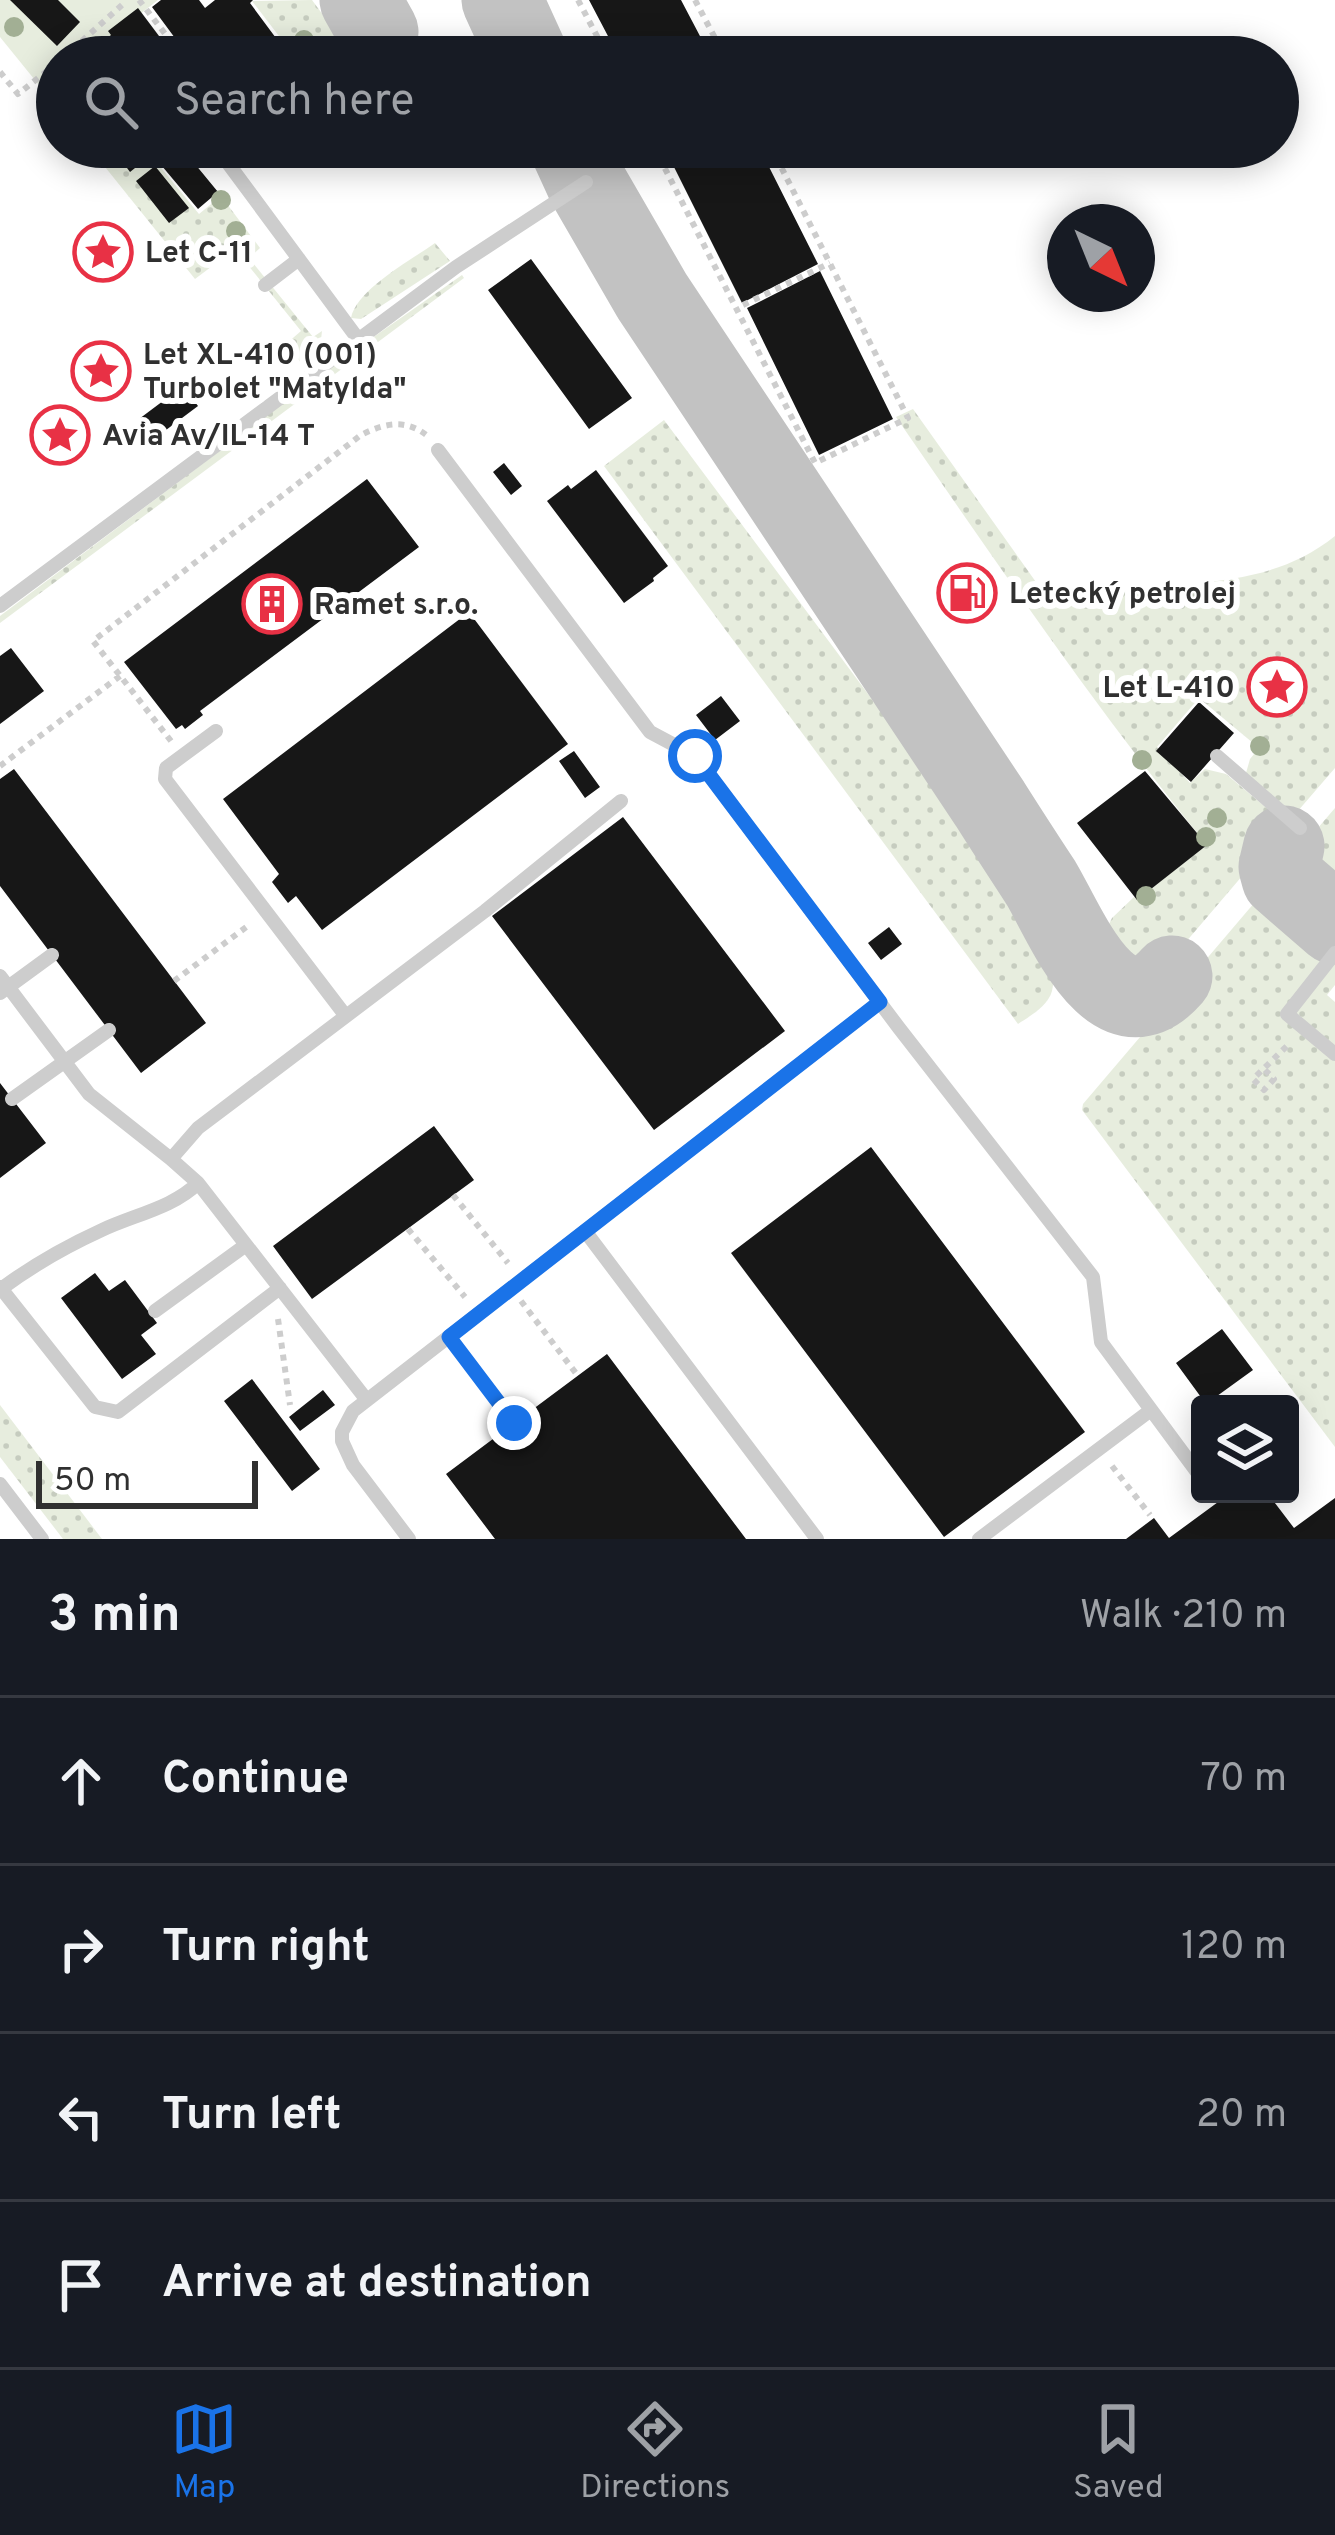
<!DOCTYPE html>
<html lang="en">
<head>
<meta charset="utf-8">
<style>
	:root { --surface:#171b24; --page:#20242c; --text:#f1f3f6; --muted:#9ea1a6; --line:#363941; --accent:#1a73e8 }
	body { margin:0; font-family:Overpass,sans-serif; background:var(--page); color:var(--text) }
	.controls { position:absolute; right:36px; bottom:36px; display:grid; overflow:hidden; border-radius:12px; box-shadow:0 6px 30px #0003 }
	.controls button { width:108px; height:108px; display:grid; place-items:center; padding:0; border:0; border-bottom:3px solid var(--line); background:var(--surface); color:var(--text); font:60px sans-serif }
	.compass { position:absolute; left:1047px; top:204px; width:108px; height:108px; border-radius:50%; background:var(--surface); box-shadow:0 6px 30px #0003; rotate:137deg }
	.scale { position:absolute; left:36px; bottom:30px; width:222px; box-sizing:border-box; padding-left:12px; border:6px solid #303030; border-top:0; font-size:33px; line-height:42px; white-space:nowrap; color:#303030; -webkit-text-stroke:9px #fff; paint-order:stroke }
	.stop { position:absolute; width:36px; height:36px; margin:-27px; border:9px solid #1a73e8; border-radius:50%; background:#fff }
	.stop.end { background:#1a73e8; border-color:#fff; box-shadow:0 3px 12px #0008 }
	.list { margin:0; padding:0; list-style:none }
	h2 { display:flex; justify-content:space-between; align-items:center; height:156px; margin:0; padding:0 48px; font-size:51px }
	h2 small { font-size:39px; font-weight:400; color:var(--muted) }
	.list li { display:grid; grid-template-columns:78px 1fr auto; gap:36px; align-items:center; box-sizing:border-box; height:168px; padding:0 48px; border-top:3px solid var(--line) }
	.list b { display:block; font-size:45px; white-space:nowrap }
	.list em { font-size:39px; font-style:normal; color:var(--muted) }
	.icon { flex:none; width:66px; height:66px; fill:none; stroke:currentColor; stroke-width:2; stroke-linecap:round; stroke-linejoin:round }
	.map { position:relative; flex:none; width:1335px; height:1539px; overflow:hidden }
	.search { position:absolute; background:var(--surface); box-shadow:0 6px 30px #0003; left:36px; right:36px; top:36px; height:132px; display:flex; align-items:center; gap:30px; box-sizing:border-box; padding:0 42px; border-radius:66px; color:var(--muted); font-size:45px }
	.sheet { height:828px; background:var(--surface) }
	nav { display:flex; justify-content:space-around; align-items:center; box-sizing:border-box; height:168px; border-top:3px solid var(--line); background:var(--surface); font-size:33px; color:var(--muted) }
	nav a { display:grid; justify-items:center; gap:6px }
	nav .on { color:var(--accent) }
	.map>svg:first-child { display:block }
	.grass { fill:url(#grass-dots) }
	.green { fill:#e7edde }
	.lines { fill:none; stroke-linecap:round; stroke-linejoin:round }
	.taxiway { stroke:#c2c2c2; stroke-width:81 }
	.building { fill:#171717 }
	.path { stroke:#cdcdcd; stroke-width:6; stroke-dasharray:6 6; stroke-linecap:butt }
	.lane { stroke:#cdcdcd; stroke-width:14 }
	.tree { fill:#a2af94 }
	.route { stroke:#1a73e8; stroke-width:15 }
	.labels { text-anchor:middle; stroke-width:12; stroke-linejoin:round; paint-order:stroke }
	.poi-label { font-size:30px; font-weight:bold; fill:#303030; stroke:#fff; text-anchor:start }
</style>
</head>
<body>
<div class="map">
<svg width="1335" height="1539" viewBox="0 0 1335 1539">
	<defs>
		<pattern id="grass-dots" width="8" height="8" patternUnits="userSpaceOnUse" patternTransform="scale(3)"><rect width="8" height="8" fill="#e7edde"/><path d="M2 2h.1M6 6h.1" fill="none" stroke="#c6ccbf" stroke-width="1.8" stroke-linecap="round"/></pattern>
	</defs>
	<rect width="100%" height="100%" fill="#fff"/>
	<!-- grass -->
	<path class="grass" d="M312 0 345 45 350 57H295L252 1Z
		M89 147H144L199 214 221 196 260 248 249 258 313 337 322 331C321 347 314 355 302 364L286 344 301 331 235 249 195 279Z
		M435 243 450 261 361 319 351 318C357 289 410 261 435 243Z
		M462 275 464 278 0 623V616L338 362Z
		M913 409 1053 606C1071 601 1089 594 1108 592 1188 580 1268 590 1335 536V768L1297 812H1290L1246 773 1250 759 1259 748 1199 698 1157 747 1190 783 1205 769 1226 774 1282 821 1283 828 1185 943 1154 957 1144 958 1110 950 1105 947 1103 936 1112 918 1134 897 1137 899 1207 845C1095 708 996 562 896 417Z
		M664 420 1011 886C1031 915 1061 951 1052 991 1048 1006 1030 1016 1018 1024L604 466Z
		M1335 808V909L1300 881 1293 868 1299 850Z
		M1272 895 1280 897 1335 942V985L1327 995 1335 1002V1447L1082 1110 1083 1104 1255 902Z
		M0 1405 102 1539H63L0 1457Z"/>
	<!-- green -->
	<path class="green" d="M0 0H158L85 57H57V79L43 90 0 37Z"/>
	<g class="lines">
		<!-- taxiway -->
		<path class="taxiway" d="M360 0 378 32
			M502 0 528 57
			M570 147 586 182 652 296 990 804C1007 831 1024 857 1041 883 1065 923 1112 1045 1172 976
			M1284 846 1279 867 1282 878 1335 924"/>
	</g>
	<!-- building -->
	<path class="building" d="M10 0H58L80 22 57 46Z
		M161 0H199L205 8 215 0H253L250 3 290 57H189L152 7Z
		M589 0H681L711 57H619Z
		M138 8 171 52 164 57H75L93 42 97 46 111 35 108 31Z
		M95 147H135L145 160 130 172 113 149 103 158Z
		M146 147H181L218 192 198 209Z
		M693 147H759L818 264 742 303 670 159Z
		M155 166 189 208 169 223 136 181Z
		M531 259 632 398 589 429 488 290Z
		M820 271 893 419 819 455 747 308Z
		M183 386 198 406 154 439 139 419Z
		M504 463 522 486 511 495 493 472Z
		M596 470 668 566 653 578 654 581 624 603 547 501 568 485 571 489Z
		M367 479 419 547 200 711 203 715 185 729 182 725 176 729 124 662Z
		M469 612 568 744 322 930 296 896 288 903 272 882 279 874 223 799Z
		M11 648 44 691 0 724V656Z
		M721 696 740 721 715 740 696 715Z
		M1199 702 1234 733 1191 782 1156 751Z
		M574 751 600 787 585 798 559 761Z
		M14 769 206 1023 141 1073 0 886V779Z
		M1145 771 1207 845 1137 900 1077 823Z
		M623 817 785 1031 654 1130 492 916Z
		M889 927 902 944 881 960 868 943Z
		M0 1083 46 1143 0 1178Z
		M434 1126 474 1180 312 1299 273 1246Z
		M871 1147 1085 1432 944 1537 731 1253Z
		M95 1273 109 1291 125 1280 157 1323 141 1335 156 1354 122 1379 61 1298Z
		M1222 1329 1253 1370 1206 1404 1176 1363Z
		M607 1354 746 1539H495L446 1474Z
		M252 1379 320 1469 292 1491 224 1401Z
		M323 1390 335 1405 300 1431 289 1417Z
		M1229 1494H1268L1294 1528 1335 1498V1539H1126L1154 1518 1169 1538Z"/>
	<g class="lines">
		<!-- path -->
		<path class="path" d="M139 0 183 57
			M578 0 608 57
			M695 0 725 57
			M64 57 122 5
			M0 72 18 94 57 63
			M654 147 815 463 908 418 771 147
			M743 305 830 263
			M171 741 93 641 361 435C385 423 406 418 429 437
			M0 766 120 676
			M174 981 249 925
			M1265 1070 1274 1079 1264 1090 1253 1079 1289 1044
			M453 1195 508 1263
			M408 1229 465 1297
			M521 1301 578 1376
			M278 1319 290 1405
			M459 1350 514 1423
			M1112 1466 1150 1515"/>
		<!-- lane -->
		<path class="lane" d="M216 147 358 339
			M265 285 299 259
			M438 450 650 732 695 756 899 1028 1093 1277 1101 1342 1200 1476
			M0 606 456 267 586 182
			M216 731 166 768 165 779 345 1015
			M1217 756 1300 828
			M1335 953 1287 1014 1335 1054
			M0 976 89 1094 171 1159
			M0 993 52 955
			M12 1099 109 1030
			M585 1231 817 1539
			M0 1287 95 1407 118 1412 280 1288
			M1 1289C33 1265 67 1246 102 1230 133 1215 173 1208 198 1183
			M155 1311 246 1245
			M366 1399 198 1183 171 1159 198 1128 485 911 621 801
			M0 1484 42 1539
			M409 1539 353 1465 342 1441V1432L353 1411 880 1002
			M979 1539 1151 1410"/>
	</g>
	<!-- trees -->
	<g class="tree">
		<circle cx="14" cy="27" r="10"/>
		<circle cx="304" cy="40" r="10"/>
		<circle cx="221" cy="200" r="10"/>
		<circle cx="236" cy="231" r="10"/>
		<circle cx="1260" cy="746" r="10"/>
		<circle cx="1142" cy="760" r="10"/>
		<circle cx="1217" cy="818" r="10"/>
		<circle cx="1206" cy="837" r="10"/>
		<circle cx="1146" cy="896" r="10"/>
	</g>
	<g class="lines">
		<!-- route -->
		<path class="route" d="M514 1423 449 1337 880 1002 695 756"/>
	</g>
	<!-- icons -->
	<defs>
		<g id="sight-ring" transform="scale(3)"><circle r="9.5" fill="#fff" stroke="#e83145" stroke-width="1.5"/><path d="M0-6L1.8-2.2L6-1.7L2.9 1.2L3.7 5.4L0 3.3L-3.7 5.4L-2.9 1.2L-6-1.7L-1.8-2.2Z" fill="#e83145"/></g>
		<g id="fuel-ring" transform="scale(3)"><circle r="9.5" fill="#fff" stroke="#e83145" stroke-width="1.5"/><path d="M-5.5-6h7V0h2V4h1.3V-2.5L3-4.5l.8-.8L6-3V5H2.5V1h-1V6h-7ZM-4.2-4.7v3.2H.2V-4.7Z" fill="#e83145"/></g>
		<g id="building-ring" transform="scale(3)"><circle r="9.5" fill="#fff" stroke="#e83145" stroke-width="1.5"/><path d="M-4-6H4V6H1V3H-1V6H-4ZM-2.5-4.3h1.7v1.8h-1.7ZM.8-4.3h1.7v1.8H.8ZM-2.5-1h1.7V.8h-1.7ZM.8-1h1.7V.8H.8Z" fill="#e83145"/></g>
	</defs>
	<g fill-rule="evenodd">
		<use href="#sight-ring" x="103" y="252"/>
		<use href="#sight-ring" x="101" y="371"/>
		<use href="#sight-ring" x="60" y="435"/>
		<use href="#fuel-ring" x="967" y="593"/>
		<use href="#building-ring" x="272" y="604"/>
		<use href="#sight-ring" x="1277" y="687"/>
	</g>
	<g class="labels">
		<!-- poi labels -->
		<g class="poi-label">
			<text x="145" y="262">Let C-11</text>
			<text x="143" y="364">Let XL-410 (001)<tspan x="143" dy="34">Turbolet "Matylda"</tspan></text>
			<text x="102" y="445">Avia Av/IL-14 T</text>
			<text x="1009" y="603">Letecký petrolej</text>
			<text x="314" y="614">Ramet s.r.o.</text>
			<text x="1235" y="697" text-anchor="end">Let L-410</text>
		</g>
	</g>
</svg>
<div class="controls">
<button><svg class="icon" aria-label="layers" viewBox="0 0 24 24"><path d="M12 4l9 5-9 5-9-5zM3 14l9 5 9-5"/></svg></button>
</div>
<svg class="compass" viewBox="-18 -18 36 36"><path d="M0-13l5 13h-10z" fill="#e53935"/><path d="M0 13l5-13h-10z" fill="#9ea1a6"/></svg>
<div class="scale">50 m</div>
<div class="stop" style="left:695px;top:756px"></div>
<div class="stop end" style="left:514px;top:1423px"></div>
<div class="search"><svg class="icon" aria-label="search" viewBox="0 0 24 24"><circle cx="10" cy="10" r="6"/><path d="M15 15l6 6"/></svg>Search here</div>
</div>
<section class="sheet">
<h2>3 min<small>Walk · 210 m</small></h2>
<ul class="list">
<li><svg class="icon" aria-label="ahead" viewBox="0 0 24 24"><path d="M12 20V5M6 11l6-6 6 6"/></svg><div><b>Continue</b></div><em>70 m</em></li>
<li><svg class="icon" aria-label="right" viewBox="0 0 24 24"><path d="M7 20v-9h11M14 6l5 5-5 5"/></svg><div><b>Turn right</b></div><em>120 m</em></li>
<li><svg class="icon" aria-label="left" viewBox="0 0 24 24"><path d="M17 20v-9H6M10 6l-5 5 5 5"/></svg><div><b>Turn left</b></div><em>20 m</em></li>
<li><svg class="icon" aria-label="arrive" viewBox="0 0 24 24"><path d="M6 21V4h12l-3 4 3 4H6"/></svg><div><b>Arrive at destination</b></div></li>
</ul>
</section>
<nav>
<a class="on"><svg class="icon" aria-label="map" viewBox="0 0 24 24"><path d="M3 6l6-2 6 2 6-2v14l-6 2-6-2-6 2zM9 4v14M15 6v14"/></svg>Map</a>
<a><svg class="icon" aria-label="directions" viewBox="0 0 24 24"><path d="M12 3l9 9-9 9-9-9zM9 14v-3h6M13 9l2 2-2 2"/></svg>Directions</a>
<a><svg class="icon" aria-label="saved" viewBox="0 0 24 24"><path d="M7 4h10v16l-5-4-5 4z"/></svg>Saved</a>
</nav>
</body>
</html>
